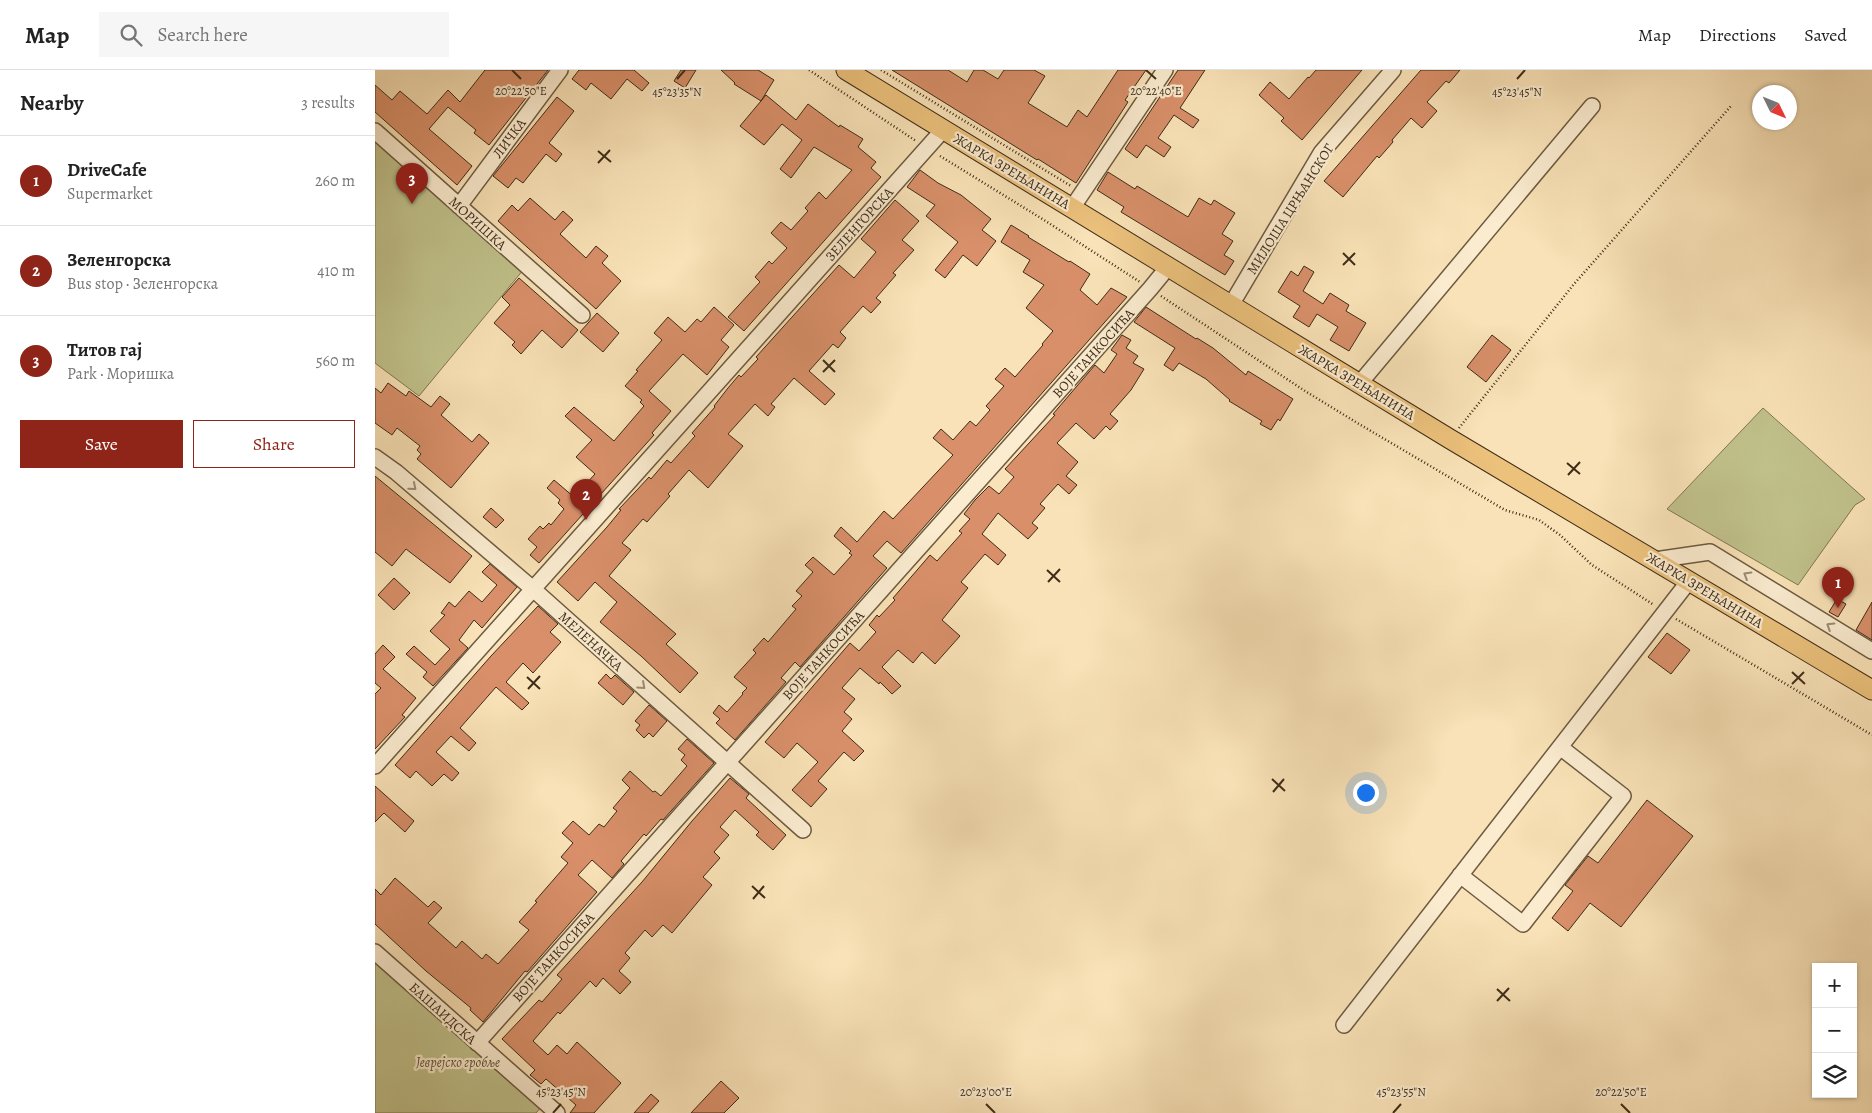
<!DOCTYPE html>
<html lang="en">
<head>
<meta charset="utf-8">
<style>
	:root { --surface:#fff; --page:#f6f6f6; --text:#222; --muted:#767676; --line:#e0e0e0; --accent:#8f2418 }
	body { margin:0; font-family:Alegreya,serif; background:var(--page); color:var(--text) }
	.controls { position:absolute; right:15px; bottom:15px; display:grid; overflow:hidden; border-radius:0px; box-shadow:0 1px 4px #0004 }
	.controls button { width:45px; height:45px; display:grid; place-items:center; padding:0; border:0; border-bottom:1px solid var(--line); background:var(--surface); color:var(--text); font:25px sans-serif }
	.compass { position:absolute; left:1377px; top:15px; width:45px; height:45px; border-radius:50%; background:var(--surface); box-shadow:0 1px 4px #0004; rotate:133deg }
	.you { position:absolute; left:990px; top:722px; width:18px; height:18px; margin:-12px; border:4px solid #fff; border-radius:50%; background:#1a73e8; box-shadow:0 0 0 8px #1a73e833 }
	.badge { display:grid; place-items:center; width:32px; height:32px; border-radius:50%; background:var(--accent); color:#fff; font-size:16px; font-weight:700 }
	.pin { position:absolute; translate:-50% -41px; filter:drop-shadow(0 1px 2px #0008) }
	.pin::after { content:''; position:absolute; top:26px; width:18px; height:15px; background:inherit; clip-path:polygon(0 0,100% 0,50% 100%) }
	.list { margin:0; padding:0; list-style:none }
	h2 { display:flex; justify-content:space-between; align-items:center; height:65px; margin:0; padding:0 20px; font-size:21px }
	h2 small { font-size:16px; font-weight:400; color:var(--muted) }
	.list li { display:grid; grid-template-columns:32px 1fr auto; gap:15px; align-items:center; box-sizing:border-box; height:90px; padding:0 20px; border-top:1px solid var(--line) }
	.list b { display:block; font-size:19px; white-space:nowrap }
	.list p { margin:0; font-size:16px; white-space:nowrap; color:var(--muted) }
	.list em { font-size:16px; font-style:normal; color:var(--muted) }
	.actions { display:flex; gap:10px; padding:15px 20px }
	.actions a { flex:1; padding:11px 0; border:1px solid var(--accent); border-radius:0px; text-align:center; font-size:18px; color:var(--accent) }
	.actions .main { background:var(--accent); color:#fff }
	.icon { flex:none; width:28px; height:28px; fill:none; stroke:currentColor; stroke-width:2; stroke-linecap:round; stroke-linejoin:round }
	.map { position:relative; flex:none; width:1497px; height:1043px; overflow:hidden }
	header { display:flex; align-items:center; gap:30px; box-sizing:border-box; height:70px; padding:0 25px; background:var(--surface); border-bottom:1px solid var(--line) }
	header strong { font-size:24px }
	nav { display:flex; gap:28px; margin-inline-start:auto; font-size:18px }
	.search { width:350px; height:45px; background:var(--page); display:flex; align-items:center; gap:12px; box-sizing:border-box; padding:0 18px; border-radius:0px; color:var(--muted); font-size:19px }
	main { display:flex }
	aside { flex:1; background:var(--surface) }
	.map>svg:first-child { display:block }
	.green { fill:#c1c28c; stroke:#807752 }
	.building { fill:#d9906a; stroke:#3e2c18 }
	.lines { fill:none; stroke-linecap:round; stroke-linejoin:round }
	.minor-casing { stroke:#6d5a40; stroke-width:18 }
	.major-casing { stroke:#3e2c18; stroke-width:21 }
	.path { stroke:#3e2c18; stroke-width:2.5; stroke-dasharray:1 2.5; stroke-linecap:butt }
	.minor { stroke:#fbecd0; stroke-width:15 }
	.major { stroke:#ecc17c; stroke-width:19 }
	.oneway { stroke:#9c8c74 }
	.ticks { fill:none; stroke:#3e2c18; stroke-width:2 }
	.labels { text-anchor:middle; stroke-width:4.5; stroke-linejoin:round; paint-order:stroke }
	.street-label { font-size:14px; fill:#3e2c18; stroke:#fbecd0 }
	.park-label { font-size:14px; font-style:italic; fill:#5f5235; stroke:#fbecd0 }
	.ticks-label { font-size:12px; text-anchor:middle; fill:#3e2c18; stroke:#fbecd0; stroke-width:4.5; stroke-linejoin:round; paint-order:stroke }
</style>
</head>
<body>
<header>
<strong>Map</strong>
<div class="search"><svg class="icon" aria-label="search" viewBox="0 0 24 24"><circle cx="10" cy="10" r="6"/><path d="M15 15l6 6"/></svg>Search here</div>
<nav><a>Map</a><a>Directions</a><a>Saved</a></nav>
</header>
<main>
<aside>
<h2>Nearby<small>3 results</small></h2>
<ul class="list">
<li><span class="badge">1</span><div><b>DriveCafe</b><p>Supermarket</p></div><em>260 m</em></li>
<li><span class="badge">2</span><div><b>Зеленгорска</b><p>Bus stop · Зеленгорска</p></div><em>410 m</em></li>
<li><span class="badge">3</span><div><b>Титов гај</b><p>Park · Моришка</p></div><em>560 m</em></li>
</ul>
<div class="actions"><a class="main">Save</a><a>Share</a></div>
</aside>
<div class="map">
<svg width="1497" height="1043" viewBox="0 0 1497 1043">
	<rect width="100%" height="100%" fill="#f9e2b7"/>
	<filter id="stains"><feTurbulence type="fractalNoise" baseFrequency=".004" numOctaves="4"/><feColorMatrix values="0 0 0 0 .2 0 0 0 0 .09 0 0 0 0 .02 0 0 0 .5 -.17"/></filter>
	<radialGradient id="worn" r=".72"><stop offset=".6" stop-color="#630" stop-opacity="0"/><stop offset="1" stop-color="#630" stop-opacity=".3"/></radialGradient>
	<!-- green -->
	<path class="green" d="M0 68 149 199 44 326 0 293Z
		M1388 338 1490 429 1480 435 1423 515 1292 439Z
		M0 893 166 1037 161 1043H0Z"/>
	<!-- building -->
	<path class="building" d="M110 0H173L114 75 99 63 101 60 73 37 54 59 97 96 82 115 0 42V15L17 30 25 21 52 44 73 20 85 32Z
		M204 0H259L274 13 267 21 252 9 236 29 216 13 211 20 197 9Z
		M306 0H321L310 18 299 11Z
		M346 0H383L399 10 386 31 359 14 360 13Z
		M517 0H573L592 12 599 0H608L623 9 629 0H659L670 6 653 33 692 57 703 40 712 47 743 0H771L750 30 753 32 701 113 663 89 662 90Z
		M803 0H830L805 38 824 50 818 58 799 45 783 68 796 77 789 87 771 75 762 88 750 79Z
		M941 0H987L927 70 906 51 909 48 884 25 895 12 914 29 933 7 934 8Z
		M1046 0H1085L1074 13 1071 11 1052 32 1062 41 1047 58 1036 48 1017 70 1018 72 1004 88 1002 86 968 127 949 111Z
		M391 25 421 50 433 34 464 57 465 55 488 69 483 77 501 92 496 98 506 107 369 261 353 247 385 212 380 207 394 191 397 194 412 178 396 163 406 152 416 160 433 141 430 138 444 122 451 129 477 100 439 77 416 108 405 99 427 70 407 54 389 75 365 56Z
		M182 27 199 41 174 73 187 84 181 92 171 84 148 113 141 108 133 118 118 106Z
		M545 100 563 113 586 125 616 149 607 160 621 171 602 196 588 185 570 208 560 200 583 172 551 146 560 135 532 117Z
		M733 102 760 119 762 116 813 147 824 128 836 135 839 130 860 143 847 164 858 171 849 185 859 191 850 205 746 142 749 137 722 120Z
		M155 128 180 150 188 141 198 150 185 164 211 188 221 176 233 186 227 193 246 211 221 239 123 151 137 135 143 141Z
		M520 130 544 151 527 170 539 180 518 203 521 205 501 228 506 232 496 243 488 236 465 262 471 268 463 278 458 274 434 301 460 324 450 335 419 308 396 334 400 337 393 346 380 334 353 364 368 376 333 418 314 400 293 424 295 426 272 452 268 449 247 473 256 480 234 506 301 564 291 574 323 603 305 623 266 586 225 552 242 532 220 512 203 531 182 512 232 457 246 440 244 439 261 421 274 407 276 409 292 390 296 393 320 366 317 363 340 337 339 336 353 318 364 305 366 307 383 289 381 287 464 195 479 208 501 182 486 169Z
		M636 155 654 166 653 167 694 192 695 191 715 204 705 220 722 235 736 218 752 227 526 483 512 471 498 486 512 498 425 597 420 592 406 608 411 612 360 670 341 653 345 649 338 643 344 635 352 642 368 624 367 623 372 618 359 607 381 583 378 580 389 568 393 572 421 539 417 536 427 526 421 521 438 502 430 495 438 487 459 505 477 485 474 483 476 481 459 466 466 457 482 472 509 441 518 449 578 385 558 368 566 359 578 370 595 351 601 356 615 340 611 336 629 316 620 309 630 298 640 307 668 275 667 274 678 261 651 238 669 215 648 202 655 190 626 172Z
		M929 196 939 202 928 221 948 234 955 223 974 235 971 241 991 253 974 281 955 270 963 257 942 244 934 257 918 247 925 236 903 222 916 201 923 206Z
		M144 208 203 260 187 278 167 260 146 284 137 275 140 272 119 253 135 235 127 227Z
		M339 237 359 255 346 270 354 277 332 305 308 284 274 321 296 341 277 363 279 365 164 493 155 485 162 477 153 469 165 456 168 459 174 453 176 455 189 439 183 433 185 430 172 418 179 410 199 427 220 404 201 387 217 370 190 346 199 337 239 371 269 336 265 332 267 330 250 316 263 301 261 300 287 270 279 263 293 247 310 262 322 249 326 252Z
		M771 237 821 269 822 268 838 278 871 305 873 301 918 329 905 351 903 349 896 360 885 354 887 351 854 331 855 330 831 309 804 293 798 301 789 295 800 278 759 252Z
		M222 243 244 263 228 282 205 262Z
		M747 265 756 270 751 278 763 286 758 293 769 299 756 320 735 344 743 351 735 360 731 356 719 369 701 353 682 373 703 392 691 406 702 415 694 424 683 414 665 434 670 438 657 453 663 458 653 469 623 443 607 464 631 485 623 495 610 484 586 512 593 518 567 550 585 566 560 594 547 582 538 593 523 580 507 597 526 616 517 624 505 612 504 614 485 598 467 618 480 629 469 642 477 649 467 661 489 681 479 691 469 682 443 711 452 719 436 737 417 720 443 692 422 673 409 688 390 672 475 573 484 581 501 562 494 555 502 545 504 547 520 530 518 528 555 485 562 491 587 463 584 461 595 449 589 444 600 430 614 416 624 424 639 407 630 399 680 345 678 344 720 295 729 303 742 284 736 280Z
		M1117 265 1136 280 1111 312 1092 297Z
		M13 313 31 326 34 321 56 337 65 326 75 334 66 345 97 372 104 364 114 373 76 418 42 389 46 384 42 380 45 376 22 358 17 365 0 353V318L6 323Z
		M0 406 97 486 75 513 31 479 17 496 0 482Z
		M116 438 129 450 121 458 108 447Z
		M115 494 142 517 107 558 99 550 84 570 93 578 58 616 48 607 52 602 31 584 39 576 60 595 75 579 55 561 70 545 66 543 74 532 80 537 94 521 107 532 122 515 107 502Z
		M19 508 35 523 19 540 3 525Z
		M1462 529 1471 534 1463 547 1454 542Z
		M1497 532V570L1481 560Z
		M163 536 183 554 175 562 186 572 158 603 148 593 131 612 154 633 147 640 121 617 85 658 101 673 94 681 76 666 61 682 84 703 77 711 69 704 57 716 41 701 35 708 20 695 116 586Z
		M1292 563 1315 580 1296 604 1273 587Z
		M8 575 20 587 8 599 41 628 27 645 30 647 0 679V624L6 618 0 613V584Z
		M231 604 236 609 240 605 259 622 248 635 223 613Z
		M274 635 292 651 278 667 274 663 269 668 261 660 265 655 260 651Z
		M312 669 339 693 288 750 286 749 271 766 269 764 246 791 249 794 237 808 217 790 203 805 222 822 152 902 150 901 108 952 95 940 96 938 51 901 0 854V819L6 825 20 808 53 837 59 831 67 838 53 853 81 878 87 871 107 889 111 884 123 894 154 860 144 852 162 832 160 831 193 793 186 787 198 773 187 763 198 751 214 765 224 754 229 757 242 741 238 738 255 718 247 710 255 701 278 722 280 721 286 726 312 696 306 690 310 685 303 679Z
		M355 708 374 724 371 728 411 765 398 780 381 765 384 762 360 740 345 757 354 765 339 782 345 788 328 807 337 815 297 863 288 855 277 867 270 860 250 883 255 888 244 901 256 912 245 924 228 908 221 917 215 911 185 944 183 942 158 971 173 985 182 975 192 984 202 972 246 1013 219 1043H195L201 1035 171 1009 166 1014 155 1005 160 1000 127 969 164 930 167 932 187 909 182 905 267 812 317 751Z
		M0 716 39 751 30 762 9 743 0 752Z
		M1272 730 1318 766 1246 857 1215 833 1193 861 1177 848 1198 821 1190 815 1213 786 1223 793Z
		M346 1011 364 1028 349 1043H316Z
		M276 1024 284 1031 273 1043H259Z"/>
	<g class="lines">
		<!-- minor casing -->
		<g class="minor-casing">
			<path id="minor" d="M0 61 207 245
				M84 136 185 0
				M697 138 790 0
				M856 235 946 83 1018 0
				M985 313 1217 36
				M0 387 21 402 158 519 428 760
				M1280 490 1335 482 1497 581
				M0 696 568 60
				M1085 805 1148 854 1248 726 1185 677
				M0 882 182 1043
				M969 955 1314 511
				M102 973 775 219 793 197"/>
		</g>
		<!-- major casing -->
		<g class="major-casing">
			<path id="major" d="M471 0 1075 369 1497 620"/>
		</g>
		<!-- path -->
		<path class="path" d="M434 0 541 71
			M506 0 696 116
			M565 86 669 150 765 212
			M786 226 930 321 984 354 1130 440 1164 450 1185 465 1217 495 1279 535
			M1084 358 1199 214 1356 36
			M1301 549 1497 665"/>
		<!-- minor -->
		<use href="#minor" class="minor"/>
		<!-- major -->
		<use href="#major" class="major"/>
	</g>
	<!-- one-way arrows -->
	<defs><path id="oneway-chevron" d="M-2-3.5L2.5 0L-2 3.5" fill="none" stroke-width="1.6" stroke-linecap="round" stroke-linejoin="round" transform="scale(1.25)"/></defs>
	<g class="oneway">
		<use href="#oneway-chevron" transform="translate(38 417) rotate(40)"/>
		<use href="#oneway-chevron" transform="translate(1372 505) rotate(-149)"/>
		<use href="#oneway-chevron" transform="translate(1455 556) rotate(-148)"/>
		<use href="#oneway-chevron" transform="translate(267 616) rotate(42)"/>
	</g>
	<!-- ticks -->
	<path class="ticks" d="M137 0 146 9M771 0 781 9M302 9 310 0M1142 9 1150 0M223 81 236 92M223 93 235 80M968 183 980 195M968 195 980 183M448 290 460 302M448 302 460 290M1192 393 1205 404M1193 405 1205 392M672 500 685 512M673 512 685 499M1417 602 1430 614M152 607 165 619M1417 614 1429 602M153 619 165 606M897 709 910 721M898 722 909 709M377 816 390 828M378 829 389 816M1122 919 1135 931M1122 931 1134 918M611 1034 620 1043M1246 1034 1255 1043M178 1043 186 1034M1018 1043 1026 1034"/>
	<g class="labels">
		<!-- street labels -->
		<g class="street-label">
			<text transform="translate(134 68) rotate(-53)" y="5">ЛИЧКА</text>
			<text transform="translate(637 101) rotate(31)" y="5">ЖАРКА ЗРЕЊАНИНА</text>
			<text transform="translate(915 139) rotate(-58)" y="5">МИЛОША ЦРЊАНСКОГ</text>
			<text transform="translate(103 153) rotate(42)" y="5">МОРИШКА</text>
			<text transform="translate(484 154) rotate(-48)" y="5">ЗЕЛЕНГОРСКА</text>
			<text transform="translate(718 283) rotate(-48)" y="5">ВОЈЕ ТАНКОСИЋА</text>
			<text transform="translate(982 312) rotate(31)" y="5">ЖАРКА ЗРЕЊАНИНА</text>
			<text transform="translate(1330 520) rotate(31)" y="5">ЖАРКА ЗРЕЊАНИНА</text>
			<text transform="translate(216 571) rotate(42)" y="5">МЕЛЕНАЧКА</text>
			<text transform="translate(448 585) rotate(-48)" y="5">ВОЈЕ ТАНКОСИЋА</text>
			<text transform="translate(178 887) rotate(-48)" y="5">ВОЈЕ ТАНКОСИЋА</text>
			<text transform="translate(68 943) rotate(42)" y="5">БАШАИДСКА</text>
		</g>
		<!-- park labels -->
		<g class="park-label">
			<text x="83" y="997">Јеврејско гробље</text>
		</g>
	</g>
	<g class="ticks-label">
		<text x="146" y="25">20°22'50"E</text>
		<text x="781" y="25">20°22'40"E</text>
		<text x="1142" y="26">45°23'45"N</text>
		<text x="302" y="26">45°23'35"N</text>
		<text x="186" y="1026">45°23'45"N</text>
		<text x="1026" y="1026">45°23'55"N</text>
		<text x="611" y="1026">20°23'00"E</text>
		<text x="1246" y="1026">20°22'50"E</text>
	</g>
	<rect width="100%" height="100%" filter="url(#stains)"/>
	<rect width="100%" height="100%" fill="url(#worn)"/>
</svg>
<div class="controls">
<button>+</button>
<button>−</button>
<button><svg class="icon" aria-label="layers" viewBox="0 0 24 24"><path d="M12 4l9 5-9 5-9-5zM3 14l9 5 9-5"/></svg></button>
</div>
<svg class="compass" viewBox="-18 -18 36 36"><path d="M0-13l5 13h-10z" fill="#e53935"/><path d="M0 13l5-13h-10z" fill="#767676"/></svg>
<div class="you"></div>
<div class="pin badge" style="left:1463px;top:538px">1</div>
<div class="pin badge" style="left:211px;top:450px">2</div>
<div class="pin badge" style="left:37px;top:134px">3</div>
</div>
</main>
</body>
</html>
